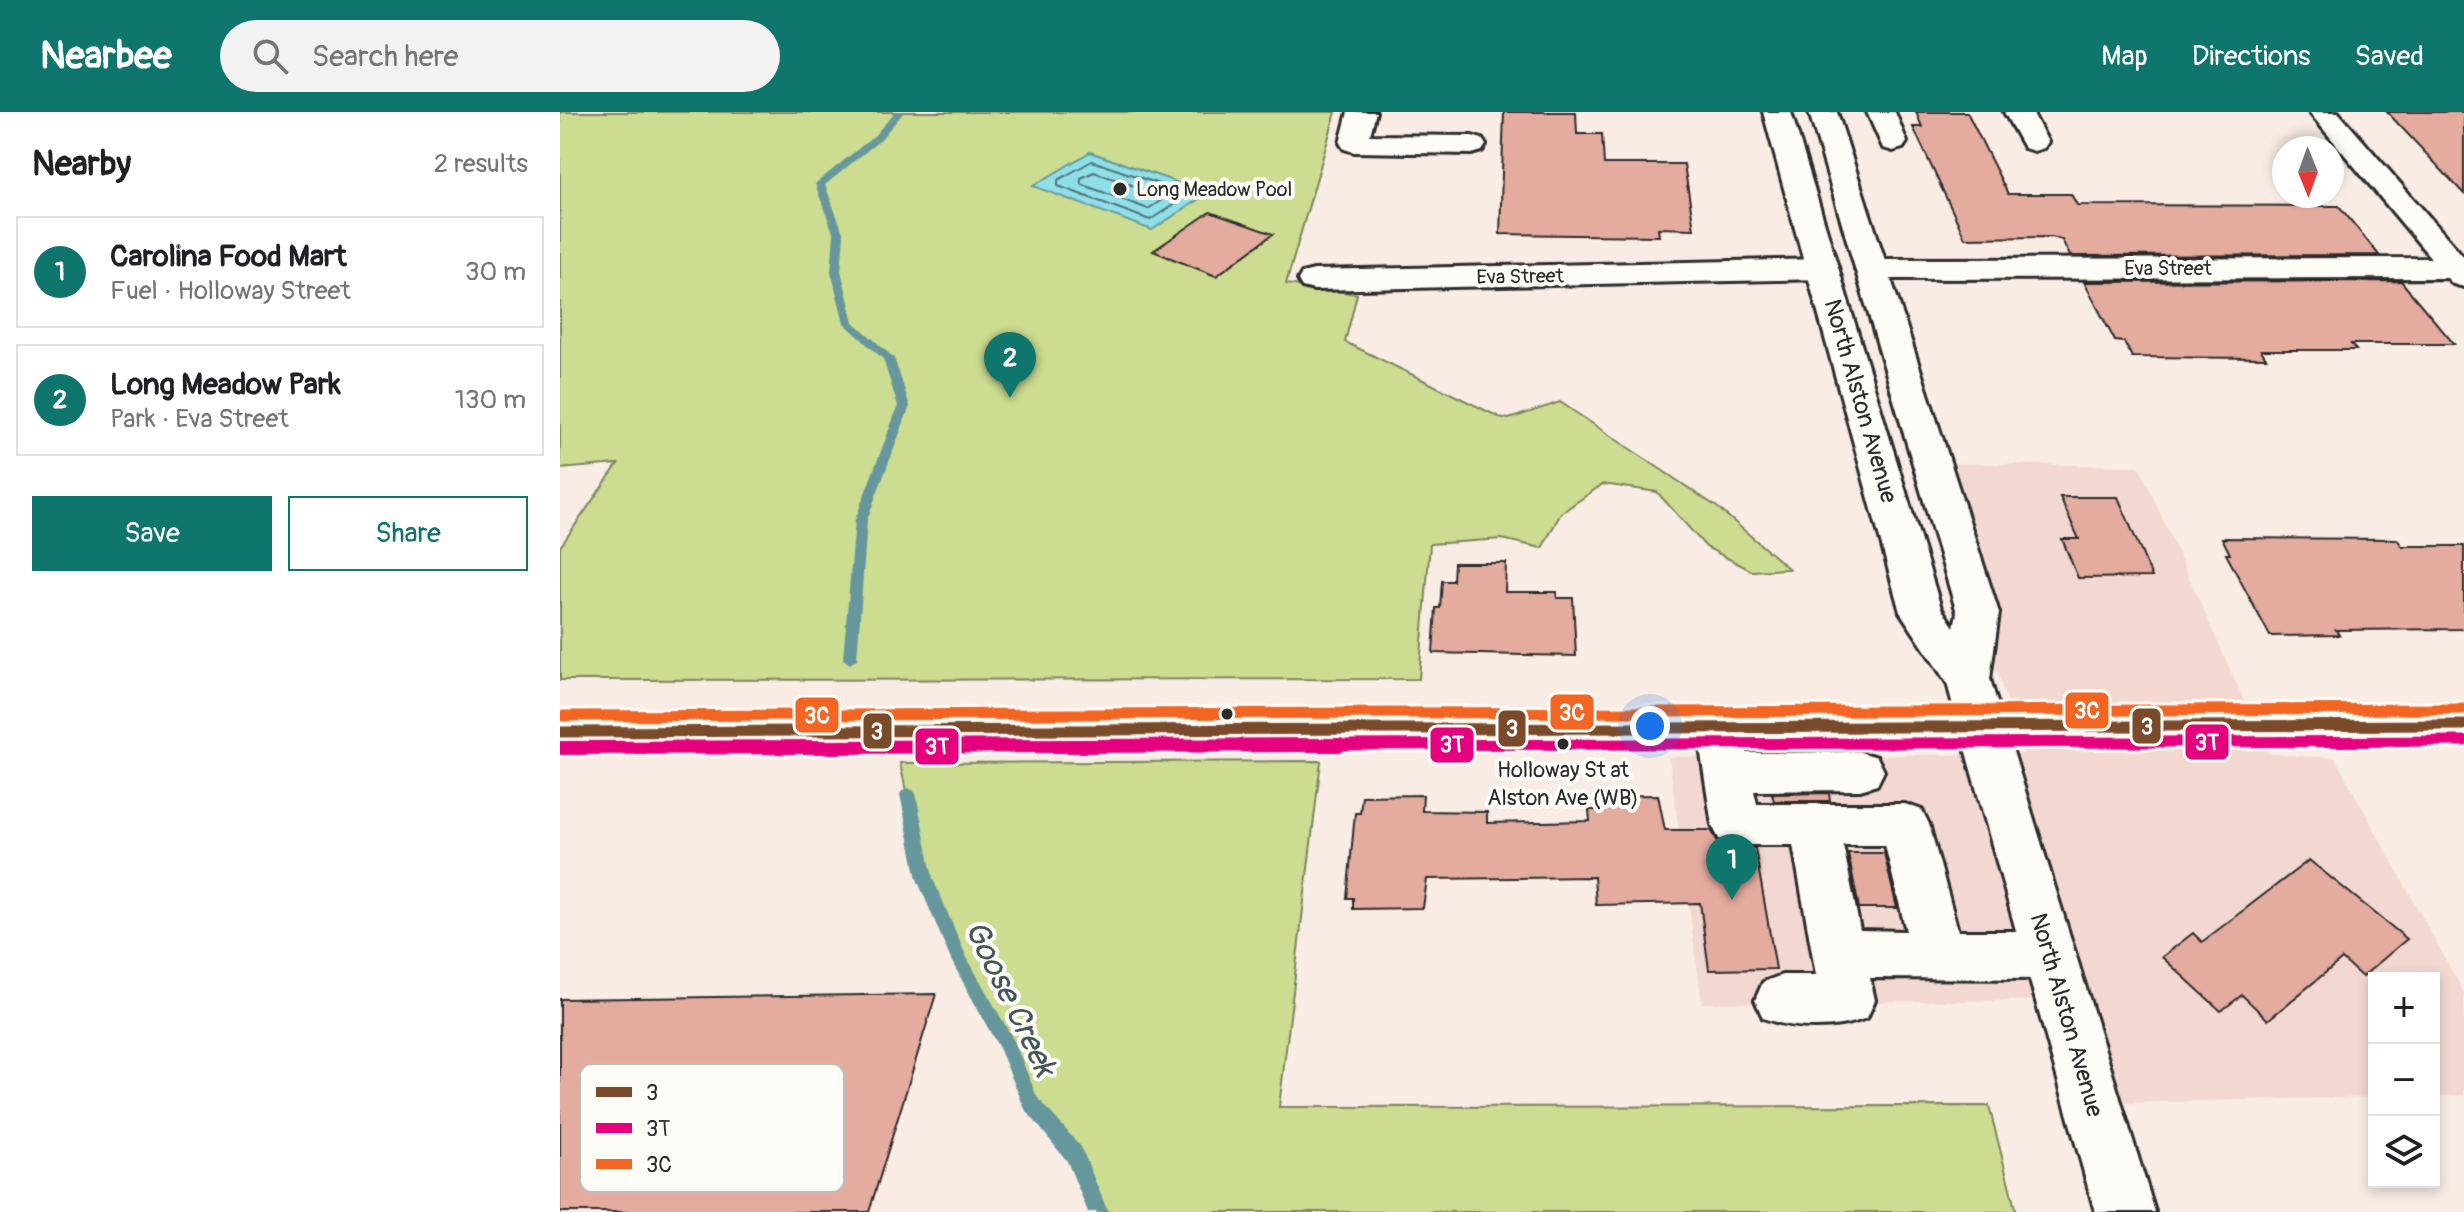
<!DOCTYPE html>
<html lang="en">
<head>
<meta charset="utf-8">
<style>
	:root { --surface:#fff; --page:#f2f2f2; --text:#202124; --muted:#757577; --line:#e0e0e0; --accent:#0f766e }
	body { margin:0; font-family:Pangolin,sans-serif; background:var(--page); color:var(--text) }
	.controls { position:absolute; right:24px; bottom:24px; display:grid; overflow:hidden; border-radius:0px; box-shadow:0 4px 12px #0003 }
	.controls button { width:72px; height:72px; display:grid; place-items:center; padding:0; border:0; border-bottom:2px solid var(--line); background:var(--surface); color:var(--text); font:40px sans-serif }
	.compass { position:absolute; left:1712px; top:24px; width:72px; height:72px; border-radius:50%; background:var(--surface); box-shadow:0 4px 12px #0003; rotate:179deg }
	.you { position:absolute; left:1090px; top:614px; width:28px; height:28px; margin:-20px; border:6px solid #fff; border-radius:50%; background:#1a73e8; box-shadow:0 0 0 12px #1a73e833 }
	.badge { display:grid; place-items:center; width:52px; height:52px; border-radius:50%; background:var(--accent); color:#fff; font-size:26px; font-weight:700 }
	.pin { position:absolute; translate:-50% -66px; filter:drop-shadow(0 2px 4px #0008) }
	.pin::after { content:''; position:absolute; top:42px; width:28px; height:24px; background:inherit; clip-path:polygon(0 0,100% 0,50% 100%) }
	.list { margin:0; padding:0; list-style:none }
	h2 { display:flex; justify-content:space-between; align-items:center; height:104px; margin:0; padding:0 32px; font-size:34px }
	h2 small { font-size:26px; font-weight:400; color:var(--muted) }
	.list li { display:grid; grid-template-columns:52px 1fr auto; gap:24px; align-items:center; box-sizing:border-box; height:112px; margin:0 16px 16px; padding:0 16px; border:2px solid var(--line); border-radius:0px }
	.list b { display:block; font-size:30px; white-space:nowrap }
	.list p { margin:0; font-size:26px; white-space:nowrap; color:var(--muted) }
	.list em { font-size:26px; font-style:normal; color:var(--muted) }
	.actions { display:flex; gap:16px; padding:24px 32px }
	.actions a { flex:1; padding:18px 0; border:2px solid var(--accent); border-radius:0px; text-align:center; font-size:28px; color:var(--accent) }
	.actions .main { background:var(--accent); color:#fff }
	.icon { flex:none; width:44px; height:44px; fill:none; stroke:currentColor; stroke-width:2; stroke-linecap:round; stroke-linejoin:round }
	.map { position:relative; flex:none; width:1904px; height:1100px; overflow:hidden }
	header { display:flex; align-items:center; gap:48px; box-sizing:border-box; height:112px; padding:0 40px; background:var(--accent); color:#fff }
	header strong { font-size:38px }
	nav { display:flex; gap:44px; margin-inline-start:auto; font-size:28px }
	.search { width:560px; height:72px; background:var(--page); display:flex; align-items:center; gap:20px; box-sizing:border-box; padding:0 28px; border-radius:44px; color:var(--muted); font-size:30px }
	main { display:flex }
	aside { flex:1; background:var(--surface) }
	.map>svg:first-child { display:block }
	.built { fill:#f2d8d0 }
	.green { fill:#ccdc90; stroke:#7c845e; stroke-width:2 }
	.water { fill:#8edfe8; stroke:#66979c; stroke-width:2 }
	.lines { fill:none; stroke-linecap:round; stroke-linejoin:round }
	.shore { stroke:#537377; stroke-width:2 }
	.stream { fill:#66979c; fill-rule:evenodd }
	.building { fill:#e4ab9f; stroke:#2b2b2b; stroke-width:2 }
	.minor-casing { stroke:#2b2b2b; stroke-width:6 }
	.major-casing { stroke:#2b2b2b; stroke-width:6 }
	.minor { fill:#fdfcf7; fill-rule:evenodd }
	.major { fill:#fdfcf7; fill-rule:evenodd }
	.bus-1-casing { stroke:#fdfcf7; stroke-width:17 }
	.bus-2-far1-casing { stroke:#fdfcf7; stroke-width:17 }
	.bus-2-casing { stroke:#fdfcf7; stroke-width:20 }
	.bus-3-casing { stroke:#fdfcf7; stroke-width:17 }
	.bus-1 { stroke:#7a4b2a; stroke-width:11 }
	.bus-2-far1 { stroke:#e5007d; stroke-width:11 }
	.bus-2 { stroke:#e5007d; stroke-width:14 }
	.bus-3 { stroke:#f26522; stroke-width:11 }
	.poi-dot { fill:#2b2b2b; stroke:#fdfcf7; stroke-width:3 }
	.labels { text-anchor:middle; stroke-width:8; stroke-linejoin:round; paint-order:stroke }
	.far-poi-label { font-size:20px; fill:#2b2b2b; stroke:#fdfcf7; text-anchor:start }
	.far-street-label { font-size:20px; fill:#2b2b2b; stroke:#fdfcf7 }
	.bus-label { font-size:22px; fill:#2b2b2b; stroke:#fdfcf7 }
	.street-label { font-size:24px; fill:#2b2b2b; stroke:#fdfcf7 }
	.near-water-label { font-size:32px; font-style:italic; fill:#44585a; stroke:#fdfcf7 }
	.key { fill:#fdfcf7; stroke:#bebdba; stroke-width:2 }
	.key-label { font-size:22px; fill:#2b2b2b }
	.line-badge { stroke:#fdfcf7; stroke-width:3 }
	.badge-label { font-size:22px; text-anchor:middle; font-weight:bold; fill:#fff }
</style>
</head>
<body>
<header>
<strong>Nearbee</strong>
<div class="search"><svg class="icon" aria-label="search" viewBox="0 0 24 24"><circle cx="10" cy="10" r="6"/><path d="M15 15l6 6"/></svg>Search here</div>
<nav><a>Map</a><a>Directions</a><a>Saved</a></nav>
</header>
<main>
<aside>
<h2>Nearby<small>2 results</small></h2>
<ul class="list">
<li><span class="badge">1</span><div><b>Carolina Food Mart</b><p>Fuel · Holloway Street</p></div><em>30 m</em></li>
<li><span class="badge">2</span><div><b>Long Meadow Park</b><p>Park · Eva Street</p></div><em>130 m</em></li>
</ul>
<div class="actions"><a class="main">Save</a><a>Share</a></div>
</aside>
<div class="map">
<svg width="1904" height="1100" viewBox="0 0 1904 1100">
	<rect width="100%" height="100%" fill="#f8ece5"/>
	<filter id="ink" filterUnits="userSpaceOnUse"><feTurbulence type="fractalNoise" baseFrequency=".0125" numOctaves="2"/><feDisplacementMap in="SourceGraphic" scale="16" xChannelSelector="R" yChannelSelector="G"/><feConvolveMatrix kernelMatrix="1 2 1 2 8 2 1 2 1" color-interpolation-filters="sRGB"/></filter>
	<g filter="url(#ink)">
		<!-- built -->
		<path class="built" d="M1369 351 1579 354 1708 642 1775 646 1904 881V983L1874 984V866H1814V985L1561 991 1526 888 1142 891 1109 645 1464 642Z"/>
		<!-- green -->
		<path class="green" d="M0 0H776L726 172 797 182 785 230 939 305 949 307 1000 290 1157 395 1229 457 1192 459 1146 435 1097 380 1043 372 1001 401 982 436 942 427 870 432 859 567 0 568V435L58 352 0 357Z
			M761 649 719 995 1429 994 1456 1100H538L514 1042 462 981 447 933 399 848 365 767 340 651Z"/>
		<!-- water -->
		<path class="water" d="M530 40 648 81 592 118 473 74Z"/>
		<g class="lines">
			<!-- shore -->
			<path class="shore" d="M532 49 622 80 624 86 590 108 498 74V68Z
				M534 60 600 83 602 88 588 97 521 72V66Z"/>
			<!-- stream -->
			<path class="stream" d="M335 0H344L320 28 265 73 284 123 281 159 294 210 334 246 350 294 307 408 297 547 290 552 283 547 295 408 338 294 323 247 284 211 271 159 274 123 255 72 314 24Z
				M348 676 353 678 356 682 373 767 406 844 453 927 477 985 521 1035 548 1100H528L507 1049 465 997 440 938 391 848 357 767 340 682 343 678Z"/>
		</g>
		<!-- building -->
		<path class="building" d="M944 0H1016L1017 22H1042L1044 52H1124L1134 117 1098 116 1099 124 940 122Z
			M1356 0H1407L1448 82H1511L1517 93 1779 94 1819 143 1510 144 1502 128 1492 125 1405 126 1353 15H1362Z
			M1827 0H1904V82Z
			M650 100 713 122 656 164 593 139Z
			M1841 169 1894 232H1791L1796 238H1701L1706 246 1572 245 1564 230 1555 229 1524 170Z
			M1500 385H1558L1592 465 1518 466 1502 427H1519Z
			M1662 426 1837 427 1842 434H1904V517L1776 518 1779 523 1710 524 1666 442H1670Z
			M894 451H946L945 480H997V486H1013L1016 544 873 541 876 496H880L882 469H893Z
			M1269 681 1270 689H1214L1212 682Z
			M863 683 862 699 927 700V711L1030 709 1029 698H1036L1035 684 1098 683 1105 718H1151L1158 730 1176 736H1195L1216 857 1149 858 1140 791 1036 793 1034 765 867 767 863 796 793 797V786H787L795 701H800L802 684Z
			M1288 741H1324L1337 796H1299Z
			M1749 748 1847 827 1802 865 1782 847 1708 908 1682 883 1661 899 1602 845 1633 821 1642 830Z
			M376 882 309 1100H0V887Z"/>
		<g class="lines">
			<!-- minor casing -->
			<g class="minor-casing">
				<path id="minor" d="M788 0H816L810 23 912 24 922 27 926 33 922 39 912 42 794 40 784 37 780 31Z
					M1307 0H1335L1347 30 1343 36 1333 39 1323 36Z
					M1444 0H1472L1488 30 1484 36 1474 39 1464 36Z
					M1749 0H1778L1904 145V175L1893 172 1887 166 1311 167 1300 164 1295 157 1300 150 1311 147 1871 146Z
					M1262 147 1273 150 1278 157 1273 164 1262 167 754 178 742 175 738 168 742 161 754 158Z
					M1160 598 1176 603 1183 616 1187 641 1300 640 1317 645 1324 659 1317 673 1300 678 1194 679 1197 692H1345L1362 698 1369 712 1398 819H1490L1509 826 1516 843 1509 860 1490 867 1310 866 1315 888 1307 906C1276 918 1234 918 1203 906L1195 888 1203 870 1222 863H1256L1233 733H1176L1159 727 1152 713 1137 616 1144 603ZM1283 733H1325L1346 819 1300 818Z"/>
			</g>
			<!-- major casing -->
			<g class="major-casing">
				<path id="major" d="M1203 0H1231L1381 496 1394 515 1397 501 1249 0H1277L1439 501 1430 567 1439 597 1904 595V631L1451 633 1595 1100H1535L1404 633 0 638V602L1394 597 1387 571 1340 500Z"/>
			</g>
			<!-- minor -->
			<use href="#minor" class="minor"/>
			<!-- major -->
			<use href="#major" class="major"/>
			<!-- bus-1 casing -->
			<g class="bus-1-casing">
				<path id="bus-1" d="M0 620 1904 613"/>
			</g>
			<!-- bus-2-far1 casing -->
			<g class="bus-2-far1-casing">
				<path id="bus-2-far1" d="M236 635 1904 629"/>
			</g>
			<!-- bus-2 casing -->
			<g class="bus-2-casing">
				<path id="bus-2" d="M0 636 780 633"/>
			</g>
			<!-- bus-3 casing -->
			<g class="bus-3-casing">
				<path id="bus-3" d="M0 604 1904 597"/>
			</g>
			<!-- bus-1 -->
			<use href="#bus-1" class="bus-1"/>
			<!-- bus-2-far1 -->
			<use href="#bus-2-far1" class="bus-2-far1"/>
			<!-- bus-2 -->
			<use href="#bus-2" class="bus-2"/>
			<!-- bus-3 -->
			<use href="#bus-3" class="bus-3"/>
		</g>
	</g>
	<!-- markers -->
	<g class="poi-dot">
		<circle cx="560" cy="77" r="8"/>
		<circle cx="667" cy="602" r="7"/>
		<circle cx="1003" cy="632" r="7"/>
	</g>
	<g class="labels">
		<!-- far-poi labels -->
		<g class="far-poi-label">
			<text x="576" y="84">Long Meadow Pool</text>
		</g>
		<!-- far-street labels -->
		<g class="far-street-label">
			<text x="1608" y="163">Eva Street</text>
			<text transform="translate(960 164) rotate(-1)" y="7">Eva Street</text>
		</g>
		<!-- bus labels -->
		<g class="bus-label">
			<text x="1003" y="665">Holloway St at<tspan x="1003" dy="28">Alston Ave (WB)</tspan></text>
		</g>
		<!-- street labels -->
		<g class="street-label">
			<text transform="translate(1301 289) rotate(74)" y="8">North Alston Avenue</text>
			<text transform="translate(1507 903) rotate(74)" y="8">North Alston Avenue</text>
		</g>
		<!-- near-water labels -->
		<g class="near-water-label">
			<text transform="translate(451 886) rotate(64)" y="11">Goose Creek</text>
		</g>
	</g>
	<!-- legend -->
	<rect x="20" y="952" width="264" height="128" rx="12" class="key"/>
	<rect x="36" y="975" width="36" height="10" fill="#7a4b2a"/>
	<rect x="36" y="1011" width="36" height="10" fill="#e5007d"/>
	<rect x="36" y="1047" width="36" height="10" fill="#f26522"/>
	<g class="key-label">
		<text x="86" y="988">3</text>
		<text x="86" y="1024">3T</text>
		<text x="86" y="1060">3C</text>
	</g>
	<g class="line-badge">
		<rect x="1504" y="579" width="46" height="39" rx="8" fill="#f26522"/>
		<rect x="989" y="581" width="46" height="38" rx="8" fill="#f26522"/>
		<rect x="234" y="584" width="46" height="38" rx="8" fill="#f26522"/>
		<rect x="1571" y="595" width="31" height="38" rx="8" fill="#7a4b2a"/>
		<rect x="937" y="597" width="30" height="39" rx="8" fill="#7a4b2a"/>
		<rect x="302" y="600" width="31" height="38" rx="8" fill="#7a4b2a"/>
		<rect x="1624" y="611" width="46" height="38" rx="8" fill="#e5007d"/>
		<rect x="869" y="614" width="46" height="38" rx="8" fill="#e5007d"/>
		<rect x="354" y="615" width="46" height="39" rx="8" fill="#e5007d"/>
	</g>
	<g class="badge-label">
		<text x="1527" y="606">3C</text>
		<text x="1012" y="608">3C</text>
		<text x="257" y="611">3C</text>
		<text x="1587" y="622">3</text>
		<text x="952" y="624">3</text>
		<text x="317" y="627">3</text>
		<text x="1647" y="638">3T</text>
		<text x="892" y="640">3T</text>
		<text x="377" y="642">3T</text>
	</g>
</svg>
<div class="controls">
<button>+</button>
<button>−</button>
<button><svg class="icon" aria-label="layers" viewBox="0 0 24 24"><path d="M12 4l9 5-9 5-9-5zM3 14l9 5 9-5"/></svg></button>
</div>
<svg class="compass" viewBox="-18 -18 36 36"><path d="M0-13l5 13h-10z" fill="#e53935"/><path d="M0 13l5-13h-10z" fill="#757577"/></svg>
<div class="you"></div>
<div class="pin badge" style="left:1172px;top:788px">1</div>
<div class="pin badge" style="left:450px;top:286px">2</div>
</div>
</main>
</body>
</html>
